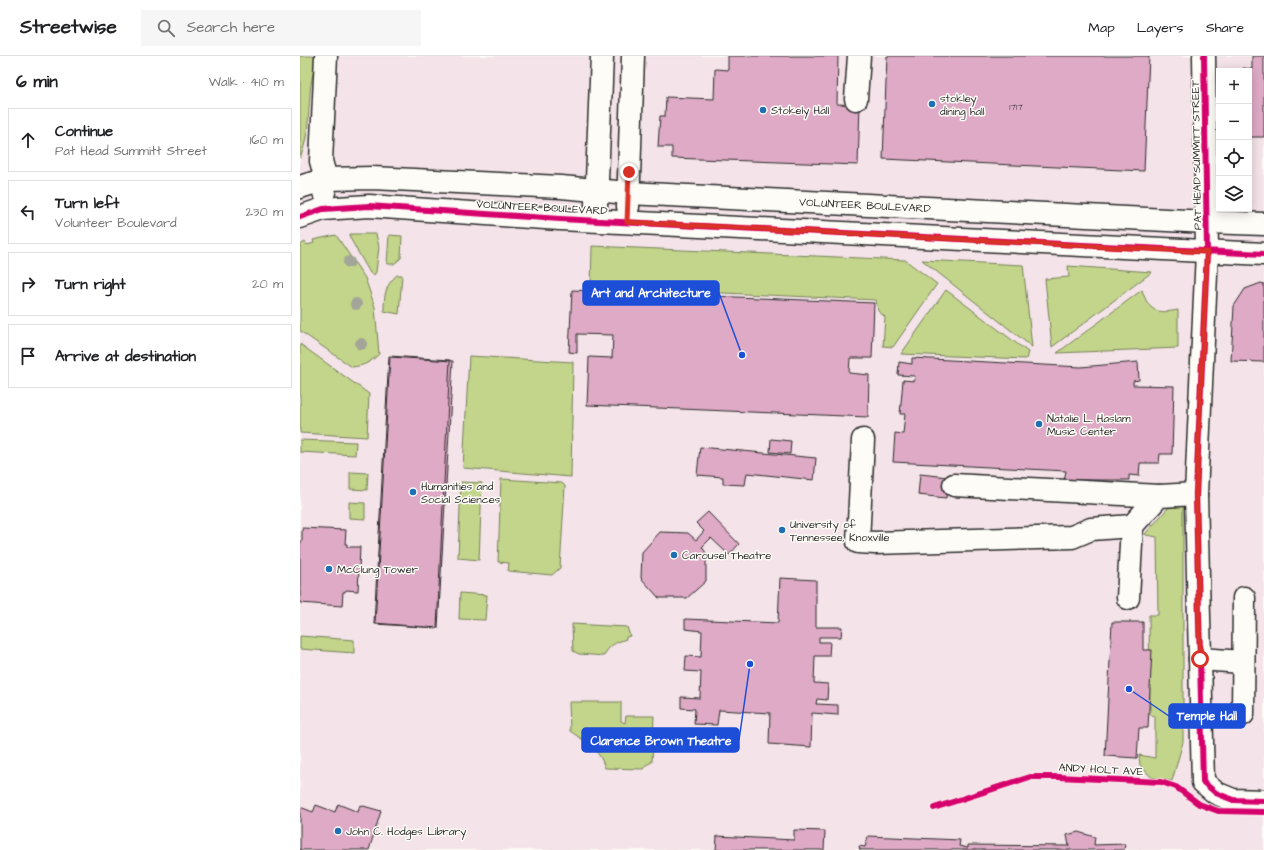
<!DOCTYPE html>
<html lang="en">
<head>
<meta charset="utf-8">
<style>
	:root { --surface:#fff; --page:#f6f6f6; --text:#202124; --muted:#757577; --line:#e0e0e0 }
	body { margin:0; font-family:"Architects Daughter",sans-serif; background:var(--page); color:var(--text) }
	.controls { position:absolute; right:12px; top:12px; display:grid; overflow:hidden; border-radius:0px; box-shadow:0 2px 10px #0003 }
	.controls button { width:36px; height:36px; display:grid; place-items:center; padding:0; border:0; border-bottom:1px solid var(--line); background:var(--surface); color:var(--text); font:20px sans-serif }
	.stop { position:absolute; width:12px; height:12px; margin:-9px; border:3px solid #d93025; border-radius:50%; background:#fff }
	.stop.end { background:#d93025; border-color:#fff; box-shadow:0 1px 4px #0008 }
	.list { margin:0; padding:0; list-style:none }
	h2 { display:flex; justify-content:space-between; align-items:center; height:52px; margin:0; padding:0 16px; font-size:17px }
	h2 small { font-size:13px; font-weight:400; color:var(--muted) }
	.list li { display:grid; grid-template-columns:26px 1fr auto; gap:12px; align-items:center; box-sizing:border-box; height:64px; margin:0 8px 8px; padding:0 8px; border:1px solid var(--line); border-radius:0px }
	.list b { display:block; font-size:15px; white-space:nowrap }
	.list p { margin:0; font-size:13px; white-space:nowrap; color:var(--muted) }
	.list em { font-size:13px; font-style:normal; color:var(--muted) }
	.icon { flex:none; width:22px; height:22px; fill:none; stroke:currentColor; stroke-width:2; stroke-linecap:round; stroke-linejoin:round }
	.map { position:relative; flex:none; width:964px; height:794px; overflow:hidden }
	header { display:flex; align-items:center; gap:24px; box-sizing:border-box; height:56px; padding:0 20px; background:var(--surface); border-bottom:1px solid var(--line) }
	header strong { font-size:19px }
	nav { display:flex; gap:22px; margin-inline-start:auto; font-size:14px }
	.search { width:280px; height:36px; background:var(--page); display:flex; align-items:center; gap:10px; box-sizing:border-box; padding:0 14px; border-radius:0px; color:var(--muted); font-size:15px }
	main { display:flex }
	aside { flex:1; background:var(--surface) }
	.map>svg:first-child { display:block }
	.built { fill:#f4e3e8; fill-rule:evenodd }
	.green { fill:#c2d58a; stroke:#76805a }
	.building { fill:#deaac6; stroke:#2b2b2b }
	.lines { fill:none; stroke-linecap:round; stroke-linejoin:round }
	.minor-casing { stroke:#2b2b2b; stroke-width:25 }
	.minor { stroke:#fdfcf7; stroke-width:22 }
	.cycleway-casing { stroke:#fdfcf7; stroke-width:8 }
	.cycleway { stroke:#d6006c; stroke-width:6 }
	.tree { fill:#a2a597 }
	.route { stroke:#d93025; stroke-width:5 }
	.poi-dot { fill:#1f6fb2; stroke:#fdfcf7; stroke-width:1.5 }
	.labels { text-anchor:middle; stroke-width:3; stroke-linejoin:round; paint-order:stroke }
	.number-label { font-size:9px; fill:#584b52 }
	.poi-label { font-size:11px; fill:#2b2b2b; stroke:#fdfcf7; text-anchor:start }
	.street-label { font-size:11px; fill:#2b2b2b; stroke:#fdfcf7 }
	.leader { fill:none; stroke:#1d4ed8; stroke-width:1.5 }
	.callout-dot { fill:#1d4ed8; stroke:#fdfcf7; stroke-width:1.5 }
	.callout { fill:#1d4ed8; stroke:#1d4ed8; stroke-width:1.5 }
	.callout-label { font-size:12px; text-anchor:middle; font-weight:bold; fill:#fff }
</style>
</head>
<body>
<header>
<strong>Streetwise</strong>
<div class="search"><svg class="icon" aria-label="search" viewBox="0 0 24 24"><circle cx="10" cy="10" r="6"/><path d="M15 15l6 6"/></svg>Search here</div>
<nav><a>Map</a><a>Layers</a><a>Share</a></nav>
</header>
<main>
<aside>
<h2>6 min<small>Walk · 410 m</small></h2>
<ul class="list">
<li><svg class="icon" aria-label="ahead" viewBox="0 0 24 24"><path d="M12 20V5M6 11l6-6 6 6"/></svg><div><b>Continue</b><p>Pat Head Summitt Street</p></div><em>160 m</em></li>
<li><svg class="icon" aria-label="left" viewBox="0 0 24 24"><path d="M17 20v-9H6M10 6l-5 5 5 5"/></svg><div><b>Turn left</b><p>Volunteer Boulevard</p></div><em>230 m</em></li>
<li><svg class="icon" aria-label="right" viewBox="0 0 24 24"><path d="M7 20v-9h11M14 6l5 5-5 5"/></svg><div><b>Turn right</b></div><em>20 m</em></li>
<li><svg class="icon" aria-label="arrive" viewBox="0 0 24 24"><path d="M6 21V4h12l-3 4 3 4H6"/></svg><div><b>Arrive at destination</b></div></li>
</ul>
</aside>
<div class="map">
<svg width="964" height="794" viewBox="0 0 964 794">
	<rect width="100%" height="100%" fill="#fdfcf7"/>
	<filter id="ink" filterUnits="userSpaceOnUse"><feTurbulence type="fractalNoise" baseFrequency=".025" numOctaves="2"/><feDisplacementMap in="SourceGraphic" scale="8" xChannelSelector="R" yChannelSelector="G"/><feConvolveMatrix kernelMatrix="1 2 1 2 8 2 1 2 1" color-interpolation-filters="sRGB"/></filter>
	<g filter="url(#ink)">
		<!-- built -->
		<path class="built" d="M0 0H964V794H0ZM919 15H949V153H919Z"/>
		<!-- green -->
		<path class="green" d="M0 0H17C17 10 12 18 11 28 8 51 10 80 0 102Z
			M50 178H76L79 191 76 216 74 219 70 217 50 182Z
			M36 179 65 222 75 251 79 298C71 306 64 310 52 311L0 275V189L5 186 7 189 14 187 13 184Z
			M89 179 102 180 101 202 94 208H87Z
			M292 190 605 204 637 228 593 291 583 290 585 261 578 255 576 244 291 231Z
			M622 204 723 209 732 291Z
			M768 210 852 216 752 291 745 223 769 221Z
			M97 219H102L99 258 84 255C84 240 85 229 97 219Z
			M646 234 728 296 726 303 601 298Z
			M842 234C849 256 857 258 878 254V292L757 297Z
			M0 288 69 338 67 381 0 377Z
			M169 300 273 306 271 421 163 412Z
			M0 384 56 386 55 399 0 396Z
			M50 416 68 417 67 434 50 433Z
			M201 423 262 427 265 430 260 512 252 519 208 515 209 507 198 506Z
			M161 426 182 427 179 504 158 502Z
			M49 446 65 447V463L49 462Z
			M883 450V686L872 725 851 721 840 709 839 699 855 702V660L850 659 849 559H858L857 481 846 479 845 478 868 452Z
			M160 537 187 539 185 564 159 563Z
			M272 568 327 571 330 580 326 581V583C315 587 309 589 304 600L279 598 273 595Z
			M0 580 54 584V597L0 593Z
			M269 646H321V665L325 667 326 660H354L352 706 346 709 343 713 305 712C298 691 287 687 270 675Z"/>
		<!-- building -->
		<path class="building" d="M428 0H538L537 48 560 49 558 109 372 102V91H358L360 60H365L366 41 414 43 415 13 428 14Z
			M587 0H849L844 115 583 103Z
			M952 0H964V81H949V15H943V12L952 13Z
			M961 227 964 228V306L931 305 934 250 945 233Z
			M272 234 574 247 572 302H550L549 317 569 319 568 361 287 349 289 301 312 302 313 279 277 278V297L269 296Z
			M89 300 150 304 137 572 74 567Z
			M90 301 153 305 138 572 75 568Z
			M612 302 781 311 838 306 839 324 833 325V329L874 330 872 398H860L859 407H840L839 420 829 419V424H764L766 415 593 406 595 377 603 378 605 358H600L603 324 614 325 615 320 598 319 599 306 612 308Z
			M471 383 491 385 490 398 470 396Z
			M400 391 516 402 514 424 447 417 445 429 423 428V421L397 419Z
			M620 418 648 421 646 442 618 439Z
			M408 456 439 488 429 499 411 482 402 491 406 497V525L387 542H359L341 522 342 496 360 476 388 477 396 484 404 475 396 467Z
			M2 472 46 474 45 488H47V491H60L58 535 46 534 45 536H43L42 550 0 547V486H2Z
			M480 522 516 524V571H542L541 581H519V586H530L529 600H515L514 627 528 628 527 644 517 643 516 648 538 649V659L512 657 511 691 469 688 470 657 419 654 417 669 394 668 395 653 381 652V641L400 642 401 616 385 615 386 600 401 601 402 575 385 573V563L478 567Z
			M812 566H843V594H852L848 672H839L837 702 805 700Z
			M38 748 58 756 60 749 81 755 69 794H0V751L13 756 16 749 35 756Z
			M494 774 525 775 524 794H416L417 780 494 784Z
			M778 776 795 781 794 789 825 788 824 794H560L559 790 565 791 568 780 660 784 659 790 668 792V789L769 790 767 779Z"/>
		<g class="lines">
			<!-- minor casing -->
			<g class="minor-casing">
				<g id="minor">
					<path d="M904 0 907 196 896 438 903 726 916 737 933 744 964 745"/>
					<path d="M556 43 559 0"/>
					<path id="s1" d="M0 131 26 123 72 122 261 131 328 137 907 166 964 168"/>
					<path d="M24 136 26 123 21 105 26 0"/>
					<path d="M296 149 302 0"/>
					<path d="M328 151 333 0"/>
					<path d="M0 161 23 153 69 150 260 163 964 198"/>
					<path d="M563 384 558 486 575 487 772 481 791 473 832 470"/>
					<path d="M654 429 859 440"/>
					<path d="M828 542 832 470 859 440 896 438"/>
					<path d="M900 603 943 606"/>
					<path d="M943 658 944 542"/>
				</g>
			</g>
			<!-- minor -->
			<use href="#minor" class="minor"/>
			<!-- cycleway casing -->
			<g class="cycleway-casing">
				<path id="cycleway" d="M904 0 907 196 896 438 903 726 916 737 933 744 964 745
					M0 161 23 153 69 150 260 163 964 198
					M634 752 730 721H758L861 726 876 731 899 748 918 755 964 756"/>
			</g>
			<!-- cycleway -->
			<use href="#cycleway" class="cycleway"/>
		</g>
		<!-- trees -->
		<g class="tree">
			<circle cx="49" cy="206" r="6"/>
			<circle cx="56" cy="248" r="6"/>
			<circle cx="61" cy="288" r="6"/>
		</g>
	</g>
	<g class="lines" filter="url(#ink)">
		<!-- route -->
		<path class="route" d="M329 116 327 166 907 196 896 438 900 603"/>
	</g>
	<!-- markers -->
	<g class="poi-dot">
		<circle cx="632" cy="48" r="4"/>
		<circle cx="463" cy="54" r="4"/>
		<circle cx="739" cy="368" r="4"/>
		<circle cx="113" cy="436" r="4"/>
		<circle cx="482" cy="474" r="4"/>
		<circle cx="374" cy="499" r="4"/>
		<circle cx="29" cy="513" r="4"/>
		<circle cx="38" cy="775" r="4"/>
	</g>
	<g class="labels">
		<!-- number labels -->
		<g class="number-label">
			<text x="716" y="54">1717</text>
		</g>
		<!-- poi labels -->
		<g class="poi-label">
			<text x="640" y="46">stokley<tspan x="640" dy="13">dining hall</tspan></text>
			<text x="471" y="58">Stokely Hall</text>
			<text x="747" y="366">Natalie L. Haslam<tspan x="747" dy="13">Music Center</tspan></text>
			<text x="121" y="434">Humanities and<tspan x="121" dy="13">Social Sciences</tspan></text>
			<text x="490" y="472">University of<tspan x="490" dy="13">Tennessee, Knoxville</tspan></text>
			<text x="382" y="503">Carousel Theatre</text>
			<text x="37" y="517">McClung Tower</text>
			<text x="46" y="779">John C. Hodges Library</text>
		</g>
		<!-- street labels -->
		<g class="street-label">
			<text transform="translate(896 99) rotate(-91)" y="4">PAT HEAD SUMMITT STREET</text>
			<text dy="4" stroke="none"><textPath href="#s1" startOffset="567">VOLUNTEER BOULEVARD</textPath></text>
			<text transform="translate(242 151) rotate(3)" y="4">VOLUNTEER BOULEVARD</text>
			<text transform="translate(801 713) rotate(3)" y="4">ANDY HOLT AVE</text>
		</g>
	</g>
	<!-- callouts -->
	<path class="leader" d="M442 299L419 237M829 633L869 660M450 608L439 684"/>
	<g class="callout-dot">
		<circle cx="442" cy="299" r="4"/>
		<circle cx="829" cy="633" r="4"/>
		<circle cx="450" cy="608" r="4"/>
	</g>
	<g class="callout">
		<rect x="283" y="225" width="136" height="24" rx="4"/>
		<rect x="869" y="648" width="76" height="24" rx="4"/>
		<rect x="282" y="672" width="157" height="24" rx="4"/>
	</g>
	<g class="callout-label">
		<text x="351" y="241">Art and Architecture</text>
		<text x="907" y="664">Temple Hall</text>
		<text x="361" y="689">Clarence Brown Theatre</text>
	</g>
</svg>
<div class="controls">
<button>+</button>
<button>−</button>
<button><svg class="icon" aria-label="locate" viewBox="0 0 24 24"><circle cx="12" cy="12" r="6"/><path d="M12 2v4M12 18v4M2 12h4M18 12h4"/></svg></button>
<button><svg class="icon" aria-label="layers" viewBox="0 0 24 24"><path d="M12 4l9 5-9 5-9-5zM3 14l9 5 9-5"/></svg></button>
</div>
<div class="stop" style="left:900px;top:603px"></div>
<div class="stop end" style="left:329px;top:116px"></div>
</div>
</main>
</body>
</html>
